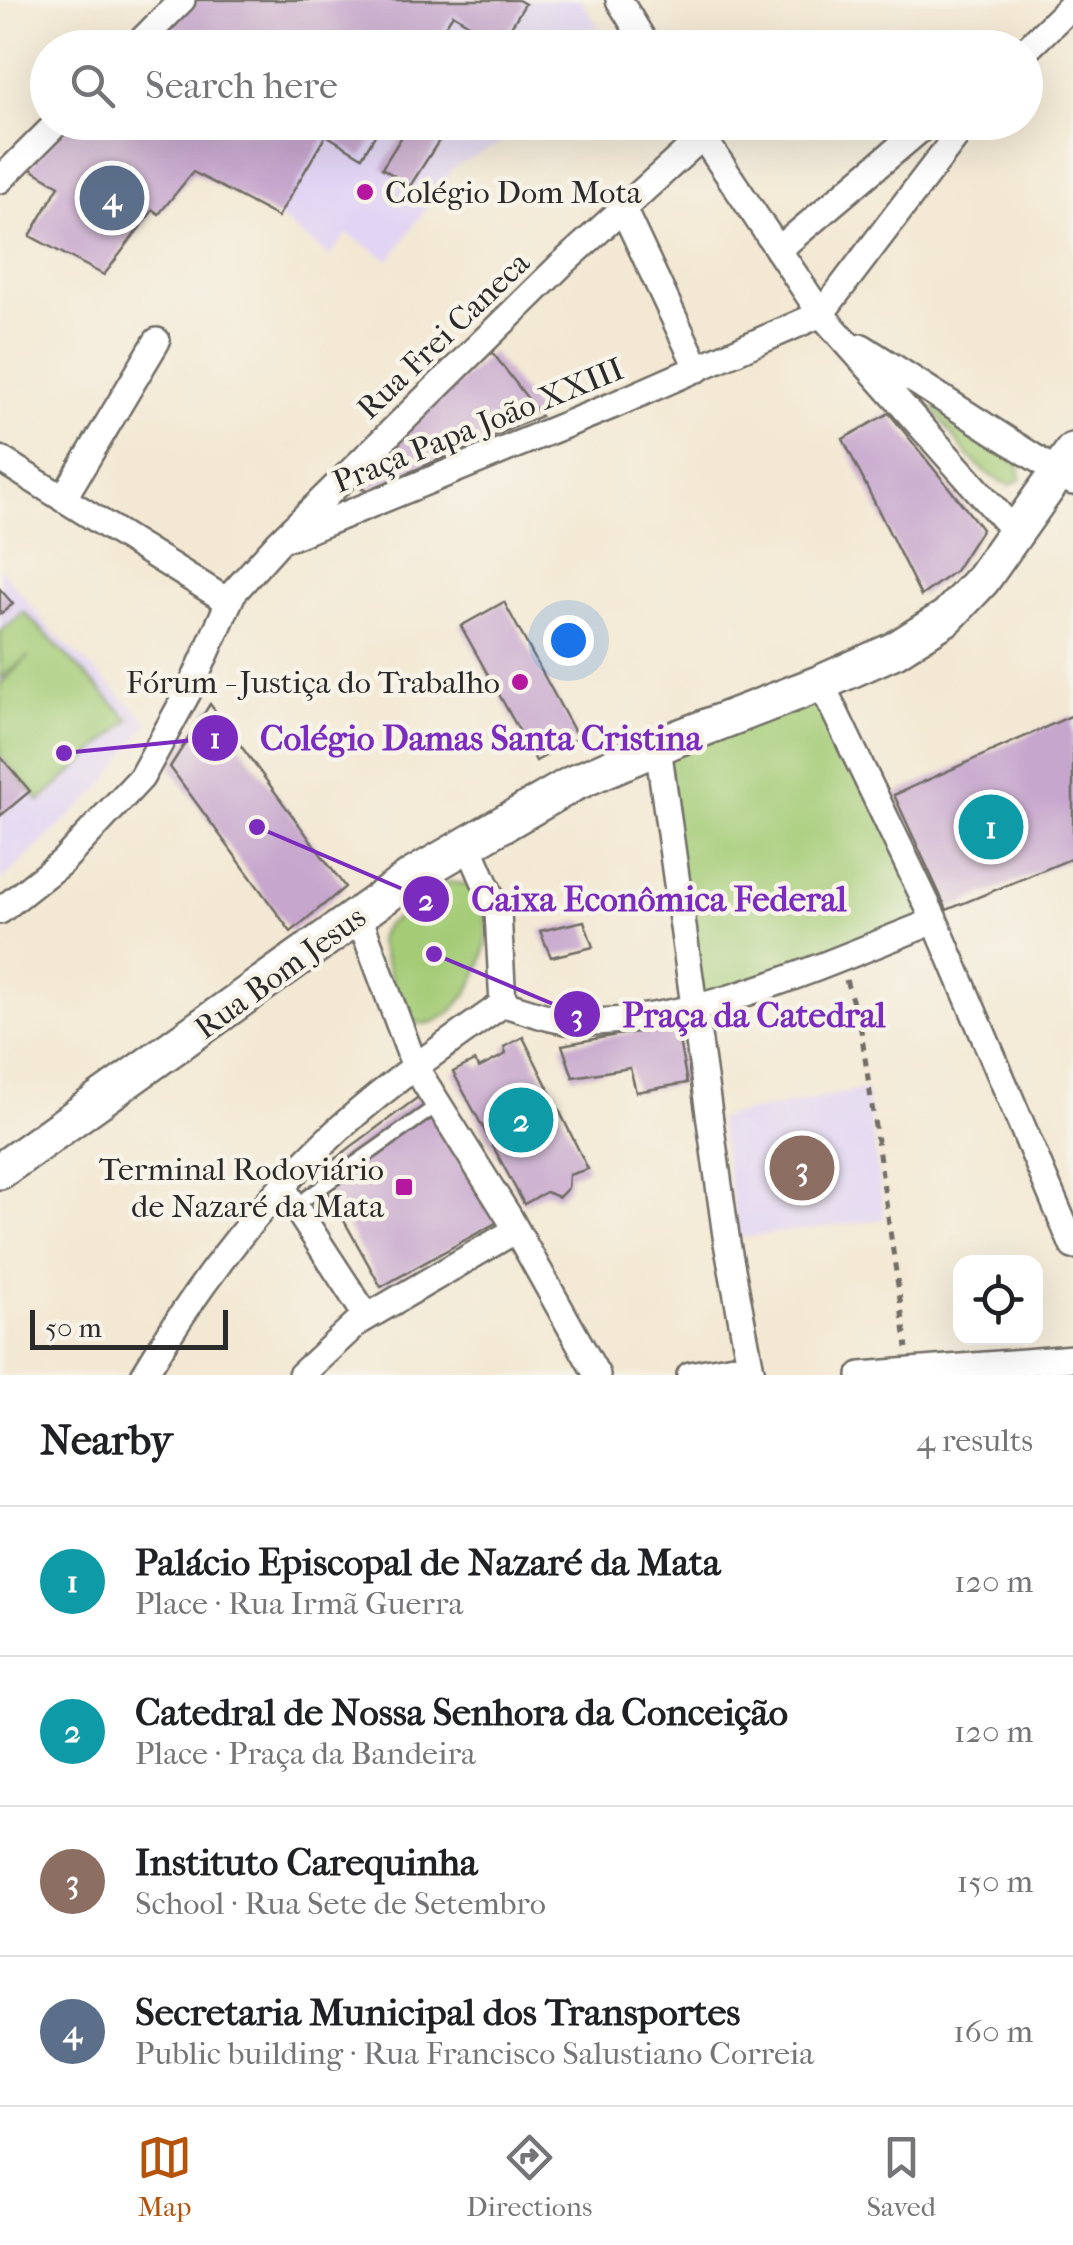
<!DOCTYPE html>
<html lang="en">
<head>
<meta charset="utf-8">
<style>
	:root { --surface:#fff; --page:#f6f6f6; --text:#202124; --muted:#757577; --line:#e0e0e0; --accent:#b45309 }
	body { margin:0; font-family:"IM FELL French Canon",serif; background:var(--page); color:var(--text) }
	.controls { position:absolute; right:30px; bottom:30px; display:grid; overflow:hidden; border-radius:20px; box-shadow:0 10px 40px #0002 }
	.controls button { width:90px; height:90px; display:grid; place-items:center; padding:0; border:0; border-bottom:2px solid var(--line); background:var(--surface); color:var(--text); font:50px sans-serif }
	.scale { position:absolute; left:30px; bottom:25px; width:198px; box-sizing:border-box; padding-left:10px; border:5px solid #2b2b2b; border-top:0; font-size:28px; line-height:35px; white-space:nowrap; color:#2b2b2b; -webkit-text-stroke:8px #f7f3e8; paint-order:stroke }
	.you { position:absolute; left:568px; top:640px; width:35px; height:35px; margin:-25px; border:8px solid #fff; border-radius:50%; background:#1a73e8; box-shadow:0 0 0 15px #1a73e833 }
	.badge { display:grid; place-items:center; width:65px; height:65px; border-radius:50%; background:var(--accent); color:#fff; font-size:32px; font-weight:700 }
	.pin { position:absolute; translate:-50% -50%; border:5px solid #fff; box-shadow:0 2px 10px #0006 }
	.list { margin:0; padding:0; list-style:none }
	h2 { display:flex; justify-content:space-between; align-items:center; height:130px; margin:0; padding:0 40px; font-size:42px }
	h2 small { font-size:32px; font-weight:400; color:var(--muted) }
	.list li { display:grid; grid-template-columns:65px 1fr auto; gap:30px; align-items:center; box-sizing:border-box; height:150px; padding:0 40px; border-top:2px solid var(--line) }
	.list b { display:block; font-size:38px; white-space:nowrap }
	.list p { margin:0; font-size:32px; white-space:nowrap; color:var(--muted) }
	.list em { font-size:32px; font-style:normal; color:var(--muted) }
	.icon { flex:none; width:55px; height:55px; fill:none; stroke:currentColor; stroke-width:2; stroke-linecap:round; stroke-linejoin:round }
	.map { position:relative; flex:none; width:1073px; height:1375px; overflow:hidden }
	.search { position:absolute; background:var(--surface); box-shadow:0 10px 40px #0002; left:30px; right:30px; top:30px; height:110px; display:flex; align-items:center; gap:25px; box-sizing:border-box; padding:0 35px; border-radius:55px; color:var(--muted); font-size:38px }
	.sheet { height:730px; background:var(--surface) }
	nav { display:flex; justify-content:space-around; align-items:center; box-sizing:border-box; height:140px; border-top:2px solid var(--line); background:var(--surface); font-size:28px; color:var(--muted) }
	nav a { display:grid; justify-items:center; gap:5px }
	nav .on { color:var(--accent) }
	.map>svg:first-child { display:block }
	.built { fill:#e1d4f4 }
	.green { fill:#a4cc77; stroke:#687c51; stroke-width:2.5 }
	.building { fill:#c6a6cd }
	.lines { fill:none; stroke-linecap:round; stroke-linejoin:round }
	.lane-casing { stroke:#716d66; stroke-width:18 }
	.street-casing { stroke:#716d66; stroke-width:30 }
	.secondary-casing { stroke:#716d66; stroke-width:40 }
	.path { stroke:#716d66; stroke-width:5; stroke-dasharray:8 8; stroke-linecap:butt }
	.lane { stroke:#fff; stroke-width:12 }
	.street { stroke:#fff; stroke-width:25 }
	.secondary { stroke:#fff; stroke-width:35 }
	.poi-dot { fill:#b5179e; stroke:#f7f3e8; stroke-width:4 }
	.labels { text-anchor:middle; stroke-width:9; stroke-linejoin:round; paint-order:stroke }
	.poi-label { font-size:32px; fill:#2b2b2b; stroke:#f7f3e8; text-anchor:end }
	.street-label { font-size:32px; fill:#2b2b2b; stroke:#f7f3e8 }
	.leader { fill:none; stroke:#7b2cbf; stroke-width:4 }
	.callout-dot { fill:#7b2cbf; stroke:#f7f3e8; stroke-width:4 }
	.mark-label { font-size:30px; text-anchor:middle; font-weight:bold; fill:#fff }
	.callout-label { font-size:35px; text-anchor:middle; font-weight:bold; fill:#7b2cbf; stroke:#f7f3e8; stroke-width:9; stroke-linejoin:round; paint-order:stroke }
</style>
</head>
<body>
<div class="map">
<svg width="1073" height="1375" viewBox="0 0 1073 1375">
	<rect width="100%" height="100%" fill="#f7f3e8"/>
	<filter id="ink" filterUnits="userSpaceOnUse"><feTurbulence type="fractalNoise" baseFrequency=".01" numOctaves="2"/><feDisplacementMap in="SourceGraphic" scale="20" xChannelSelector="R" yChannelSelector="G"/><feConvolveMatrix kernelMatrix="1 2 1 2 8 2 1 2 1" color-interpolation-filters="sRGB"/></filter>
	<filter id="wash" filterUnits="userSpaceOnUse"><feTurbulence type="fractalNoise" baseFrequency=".0048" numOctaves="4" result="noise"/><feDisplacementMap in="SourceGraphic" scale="40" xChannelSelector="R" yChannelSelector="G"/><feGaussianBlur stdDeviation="2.25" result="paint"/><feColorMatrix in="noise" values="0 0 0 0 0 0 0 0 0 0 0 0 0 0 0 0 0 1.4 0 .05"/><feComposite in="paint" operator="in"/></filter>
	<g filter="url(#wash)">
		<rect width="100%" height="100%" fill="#f3e8d3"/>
		<!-- built -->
		<path class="built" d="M409 0H581L611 47 380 48Z
			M333 123H540L454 167 390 260 347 234 329 256 278 217Z
			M0 568 50 629 149 722 105 784 0 882Z
			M866 1089 884 1219 739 1238 718 1118Z"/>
		<!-- green -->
		<path class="green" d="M939 402 1018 459 1021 479 1010 485C976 475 953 436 934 409Z
			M24 612 130 720 40 801 0 756V684L29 656 0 679V632Z
			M821 683 935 921 697 1004 658 747Z
			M447 882 467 884C521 927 453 1053 405 1017L378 940 385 926Z"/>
		<g id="blocks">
			<!-- building -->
			<path class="building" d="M191 0H518L525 4 498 48H458L472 26 453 14 431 48H144Z
				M70 122H383L362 157 326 135 278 217 193 172 159 214 153 210 104 275 30 236 59 186 29 168Z
				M411 122H451L410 186 382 168Z
				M492 352 541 416 368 490 362 489 356 477Z
				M889 413 982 529 955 571 921 596 843 439Z
				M0 589 13 604 0 614Z
				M504 602 578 738 536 761 461 626Z
				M210 704 345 887 291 932 170 767Z
				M1073 715V858L947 910 894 795Z
				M0 756 30 791 0 816Z
				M584 921 593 947 551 957 540 931Z
				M676 1024 687 1083 636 1092 630 1068 573 1077 562 1045Z
				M523 1037 588 1169 569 1175 568 1188 559 1197 546 1192 524 1204 453 1072 474 1061 479 1068 506 1054 504 1047Z
				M421 1095 499 1221 381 1287 317 1172Z"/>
		</g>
	</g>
	<g filter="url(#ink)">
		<use href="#blocks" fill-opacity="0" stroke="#716d66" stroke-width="2.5"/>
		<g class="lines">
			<!-- lane casing -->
			<g class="lane-casing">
				<path id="lane" d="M295 1206 439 1104"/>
			</g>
			<!-- street casing -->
			<g class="street-casing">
				<path id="street" d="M619 0 648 48
					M134 48 182 0
					M1026 50 1073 4
					M693 122 821 314 1015 532
					M0 180 58 122
					M623 209 698 369
					M778 250 929 122
					M862 347 1073 482
					M0 459 229 602
					M63 499 157 341
					M291 537 614 405 821 314 967 122
					M821 683 935 921 1073 1246
					M658 747 727 1243 752 1375
					M468 844 498 913 503 1004
					M0 911 62 862 141 778 192 685 233 593 278 543 561 265 702 137
					M358 914 415 1067 509 1217 597 1375
					M503 1004C526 1010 552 1021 577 1022 700 1024 823 964 935 921
					M283 1188 367 1317
					M144 1375C192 1294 254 1211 322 1145 376 1092 441 1048 503 1004
					M301 1375 357 1323 516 1230
					M690 1375 750 1364
					M861 1375 1073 1358"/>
			</g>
			<!-- secondary casing -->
			<g class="secondary-casing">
				<path id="secondary" d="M0 1171 413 876 572 784 678 738 821 683 895 650 947 617 982 580 1073 451"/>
			</g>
			<!-- path -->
			<path class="path" d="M846 980 861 1030 907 1348"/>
			<!-- lane -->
			<use href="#lane" class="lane"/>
			<!-- street -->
			<use href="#street" class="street"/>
			<!-- secondary -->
			<use href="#secondary" class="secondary"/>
		</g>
	</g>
	<!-- markers -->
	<g class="poi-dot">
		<circle cx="365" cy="192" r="10"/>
		<circle cx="520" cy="682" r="10"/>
		<rect x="394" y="1177" width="20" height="20" rx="5"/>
	</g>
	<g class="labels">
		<!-- poi labels -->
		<g class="poi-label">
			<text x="385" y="203" text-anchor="start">Colégio Dom Mota</text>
			<text x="500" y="693">Fórum - Justiça do Trabalho</text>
			<text x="384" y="1180">Terminal Rodoviário<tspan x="384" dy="37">de Nazaré da Mata</tspan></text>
		</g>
		<!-- street labels -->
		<g class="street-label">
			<text transform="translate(443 335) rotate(-44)" y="11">Rua Frei Caneca</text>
			<text transform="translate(478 425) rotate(-22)" y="11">Praça Papa João XXIII</text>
			<text transform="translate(280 972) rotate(-36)" y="11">Rua Bom Jesus</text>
		</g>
	</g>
	<!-- callouts -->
	<path class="leader" d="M64 753L215 738M257 827L426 899M434 954L577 1014"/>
	<g class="callout-dot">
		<circle cx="64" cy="753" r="10"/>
		<circle cx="257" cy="827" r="10"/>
		<circle cx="434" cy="954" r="10"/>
		<circle cx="215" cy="738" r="25"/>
		<circle cx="426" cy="899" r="25"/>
		<circle cx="577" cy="1014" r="25"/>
	</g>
	<g class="mark-label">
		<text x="215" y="748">1</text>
		<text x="426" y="910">2</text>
		<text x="577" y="1025">3</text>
	</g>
	<g class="callout-label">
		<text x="481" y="750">Colégio Damas Santa Cristina</text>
		<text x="659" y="911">Caixa Econômica Federal</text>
		<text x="754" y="1027">Praça da Catedral</text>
	</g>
</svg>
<div class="controls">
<button><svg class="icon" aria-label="locate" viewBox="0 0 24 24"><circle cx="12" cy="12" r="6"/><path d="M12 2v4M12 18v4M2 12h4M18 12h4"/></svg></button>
</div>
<div class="scale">50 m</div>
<div class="you"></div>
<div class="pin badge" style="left:991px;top:827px;background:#0f9aa8">1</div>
<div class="pin badge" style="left:521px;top:1120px;background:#0f9aa8">2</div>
<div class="pin badge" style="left:802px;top:1168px;background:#8d6e63">3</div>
<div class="pin badge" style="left:112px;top:198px;background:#5c6f8a">4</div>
<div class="search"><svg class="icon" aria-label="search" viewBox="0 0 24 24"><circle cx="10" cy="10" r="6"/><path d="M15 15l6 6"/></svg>Search here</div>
</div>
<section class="sheet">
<h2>Nearby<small>4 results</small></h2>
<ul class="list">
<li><span class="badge" style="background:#0f9aa8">1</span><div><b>Palácio Episcopal de Nazaré da Mata</b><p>Place · Rua Irmã Guerra</p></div><em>120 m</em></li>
<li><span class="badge" style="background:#0f9aa8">2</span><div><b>Catedral de Nossa Senhora da Conceição</b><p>Place · Praça da Bandeira</p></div><em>120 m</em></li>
<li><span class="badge" style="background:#8d6e63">3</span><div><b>Instituto Carequinha</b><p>School · Rua Sete de Setembro</p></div><em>150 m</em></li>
<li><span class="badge" style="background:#5c6f8a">4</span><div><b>Secretaria Municipal dos Transportes</b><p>Public building · Rua Francisco Salustiano Correia</p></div><em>160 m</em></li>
</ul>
</section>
<nav>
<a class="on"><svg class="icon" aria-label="map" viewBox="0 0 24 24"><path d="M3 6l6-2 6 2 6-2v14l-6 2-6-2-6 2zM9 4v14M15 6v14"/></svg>Map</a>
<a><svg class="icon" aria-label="directions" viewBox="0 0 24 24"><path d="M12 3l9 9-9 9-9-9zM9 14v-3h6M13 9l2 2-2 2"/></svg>Directions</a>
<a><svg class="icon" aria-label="saved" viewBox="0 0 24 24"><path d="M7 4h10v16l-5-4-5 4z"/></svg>Saved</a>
</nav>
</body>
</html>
